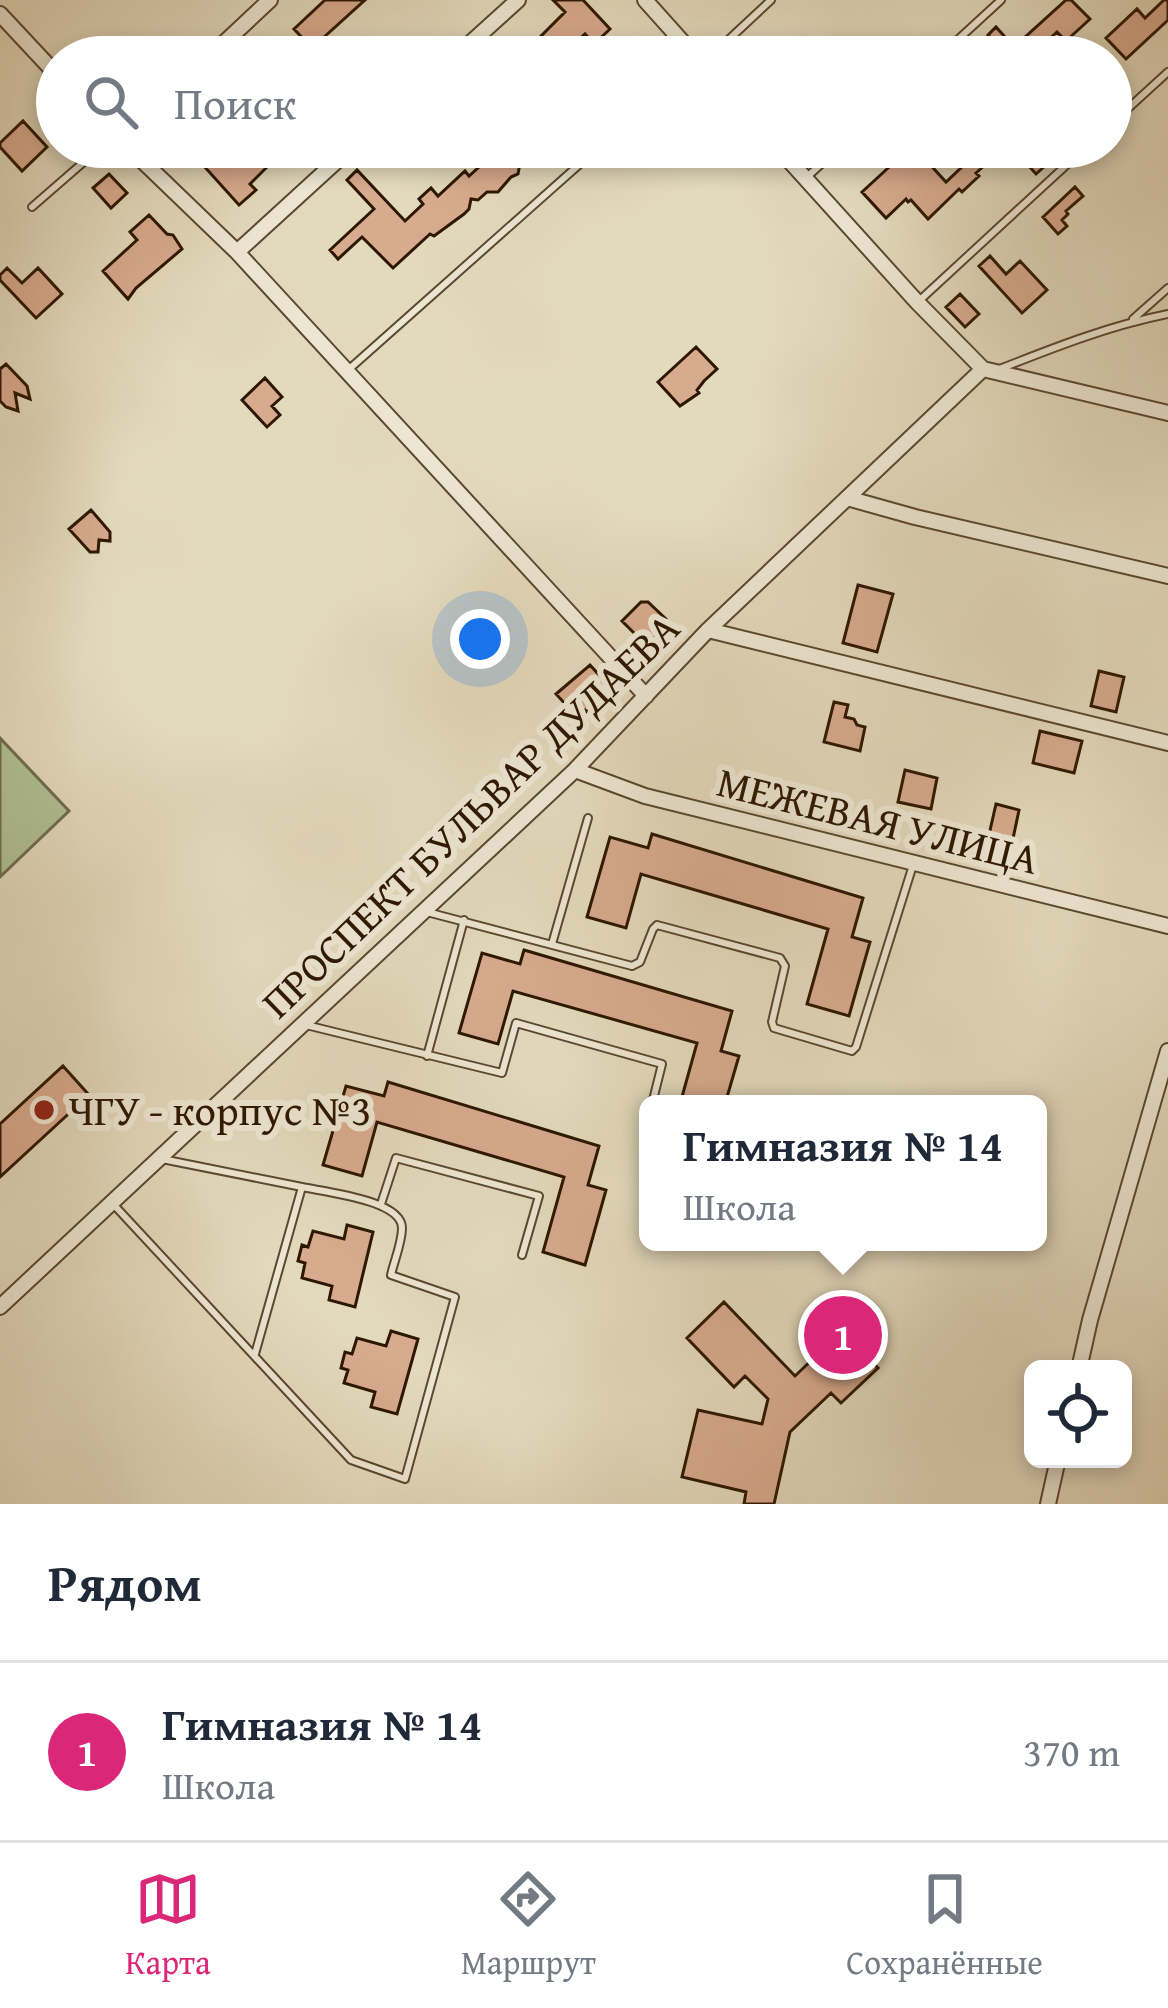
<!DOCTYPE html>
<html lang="ru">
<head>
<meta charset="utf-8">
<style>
	:root { --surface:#fff; --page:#f6f6f7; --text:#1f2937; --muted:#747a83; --line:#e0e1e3; --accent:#db2777 }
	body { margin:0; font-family:"Gentium Book Plus",serif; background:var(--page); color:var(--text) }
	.controls { position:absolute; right:36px; bottom:36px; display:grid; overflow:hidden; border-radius:18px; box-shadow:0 6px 18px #0003 }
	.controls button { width:108px; height:108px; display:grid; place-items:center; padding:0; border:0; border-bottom:3px solid var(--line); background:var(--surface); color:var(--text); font:60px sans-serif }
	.you { position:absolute; left:480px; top:639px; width:42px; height:42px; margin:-30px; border:9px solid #fff; border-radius:50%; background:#1a73e8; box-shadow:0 0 0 18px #1a73e833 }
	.badge { display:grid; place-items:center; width:78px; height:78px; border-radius:50%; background:var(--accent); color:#fff; font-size:39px; font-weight:700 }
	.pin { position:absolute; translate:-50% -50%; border:6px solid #fff; box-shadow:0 3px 12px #0006 }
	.popup { position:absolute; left:639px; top:1095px; width:408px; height:156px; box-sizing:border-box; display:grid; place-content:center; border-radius:18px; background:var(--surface); filter:drop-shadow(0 3px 9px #0005); font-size:39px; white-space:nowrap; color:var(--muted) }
	.popup b { font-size:45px; color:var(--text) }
	.popup::after { content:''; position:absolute; left:50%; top:100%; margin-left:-24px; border:24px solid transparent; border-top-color:var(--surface) }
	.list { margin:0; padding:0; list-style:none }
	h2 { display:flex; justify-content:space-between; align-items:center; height:156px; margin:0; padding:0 48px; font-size:51px }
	h2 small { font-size:39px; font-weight:400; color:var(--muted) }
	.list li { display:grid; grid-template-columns:78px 1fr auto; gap:36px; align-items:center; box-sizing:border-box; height:180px; padding:0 48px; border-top:3px solid var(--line) }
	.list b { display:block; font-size:45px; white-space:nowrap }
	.list p { margin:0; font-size:39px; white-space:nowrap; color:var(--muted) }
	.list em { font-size:39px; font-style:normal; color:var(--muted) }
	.icon { flex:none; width:66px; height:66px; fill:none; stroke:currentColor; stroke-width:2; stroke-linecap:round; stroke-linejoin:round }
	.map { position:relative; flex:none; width:1168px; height:1504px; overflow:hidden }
	.search { position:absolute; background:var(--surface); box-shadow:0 6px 18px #0003; left:36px; right:36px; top:36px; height:132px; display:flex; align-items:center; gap:30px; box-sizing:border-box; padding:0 42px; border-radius:66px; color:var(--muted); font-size:45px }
	.sheet { height:336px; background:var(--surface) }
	nav { display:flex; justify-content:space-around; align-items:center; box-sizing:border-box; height:168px; border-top:3px solid var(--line); background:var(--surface); font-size:33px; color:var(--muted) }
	nav a { display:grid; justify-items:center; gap:6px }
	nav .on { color:var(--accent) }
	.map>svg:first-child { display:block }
	.green { fill:#afc094; stroke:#6e6c4a; stroke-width:3 }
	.building { fill:#d8aa8e; stroke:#2e1700; stroke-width:3 }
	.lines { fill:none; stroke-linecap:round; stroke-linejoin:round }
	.service-casing { stroke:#5b482f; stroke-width:10 }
	.minor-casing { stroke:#5b482f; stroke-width:18 }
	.service { stroke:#ede6d3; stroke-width:6 }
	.minor { stroke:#ede6d3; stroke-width:14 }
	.poi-dot { fill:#8f2418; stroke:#ede6d3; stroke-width:4.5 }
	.labels { text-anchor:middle; stroke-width:12; stroke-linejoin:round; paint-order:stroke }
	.street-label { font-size:42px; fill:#2e1700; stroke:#ede6d3 }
	.poi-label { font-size:42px; fill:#2e1700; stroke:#ede6d3; text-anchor:start }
</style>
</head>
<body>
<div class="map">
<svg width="1168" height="1504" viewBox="0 0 1168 1504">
	<rect width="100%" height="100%" fill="#e3d9bc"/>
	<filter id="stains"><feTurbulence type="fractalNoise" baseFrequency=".00167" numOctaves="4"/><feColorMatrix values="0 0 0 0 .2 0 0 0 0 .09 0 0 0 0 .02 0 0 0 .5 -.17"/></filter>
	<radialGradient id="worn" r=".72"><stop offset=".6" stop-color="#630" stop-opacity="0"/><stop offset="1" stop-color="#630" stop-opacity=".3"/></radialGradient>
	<!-- green -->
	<path class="green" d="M0 738 69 811 0 877Z"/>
	<!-- building -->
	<path class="building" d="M325 0H365L312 48 294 29Z
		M553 0H583L610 29 594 44 585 34 560 57H543L532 45 565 12Z
		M1066 0H1071L1090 19 1066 41 1057 32 1030 57H1004L1007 54 988 35 996 27 1014 47Z
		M1164 0H1168V20L1126 59 1106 38 1137 9 1145 18Z
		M23 121 47 147 22 171 0 147V143Z
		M201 147H216L229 161 244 147H287L250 184 256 190 239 205 193 154Z
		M501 147H523L518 174 511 177 498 192H487L478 200 471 199 469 209 464 214 434 236 430 234 393 268 362 237 338 259 330 250 374 209 347 180 357 170 405 221 423 204 419 199 431 188 438 196 465 171 469 176Z
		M891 147H914L946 182 983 147H1005L976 173 979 176 962 192 959 189 928 219 911 200 908 202 906 199 886 218 862 192 900 157Z
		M1012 147H1066L1036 174Z
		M109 174 127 193 111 208 93 188Z
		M1075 187 1083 196 1066 211 1068 214 1062 220 1067 226 1058 234 1043 217Z
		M149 215 167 234 173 235 182 249 136 288 128 299 103 271 137 240 130 232Z
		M990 256 1006 274 1020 261 1047 290 1022 313 979 266Z
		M7 268 22 283 38 268 62 294 36 318 0 280V275Z
		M960 294 979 314 965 327 946 307Z
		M696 347 717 369 704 381 697 390 699 393 680 406 658 382Z
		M6 364 27 386 30 399 15 393 18 411 6 407 0 401V369Z
		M265 378 282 397 272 406 280 415 267 427 242 400Z
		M91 510 110 532V541L99 540 98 552H90L69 529Z
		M858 585 893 594 877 652 843 643Z
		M641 602H648L666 619 665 626 646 645 622 621Z
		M590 665 612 689 587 712 585 710 577 717 556 694Z
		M1099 671 1124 677 1116 712 1091 706Z
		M834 702 848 705 845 717 854 719 857 725 865 727 860 751 824 742Z
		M1040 731 1082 741 1074 773 1033 763Z
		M905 770 937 778 931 809 898 802Z
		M996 804 1019 810 1010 853 986 848Z
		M652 834 863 898 852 937 870 942 849 1016 807 1004 828 929 641 874 626 928 587 917 610 837 648 848Z
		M524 950 732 1011 721 1051 739 1056 725 1104H680L697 1043 513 991 498 1044 459 1033 482 953 520 964Z
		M63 1066 89 1095 0 1177V1124Z
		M388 1082 599 1146 588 1185 606 1190 585 1265 543 1252 564 1177 377 1122 362 1176 323 1165 346 1086 384 1096Z
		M347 1225 373 1232 355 1307 329 1300 332 1286 302 1278 305 1263 298 1261 302 1245 308 1247 313 1231 344 1239Z
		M724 1302 795 1376 842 1331 878 1368 841 1403 831 1393 790 1432 774 1504H744L746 1492 682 1477 698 1410 762 1424 768 1399 745 1376 734 1387 687 1338Z
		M391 1331 418 1339 397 1414 371 1407 375 1392 344 1383 348 1370 341 1368 345 1352 352 1354 357 1338 386 1346Z"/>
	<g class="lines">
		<!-- service casing -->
		<g class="service-casing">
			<path id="service" d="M710 57 771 0
				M939 57 1001 0
				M1111 124 1168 72
				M808 176 840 147
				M32 207 101 147
				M920 300 1086 147
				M1133 319 1168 288
				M997 370C1053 348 1108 326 1168 314
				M347 371 599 147
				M427 912 632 966 640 962 653 929 657 925 780 958 785 966 772 1022 774 1028 852 1051 856 1047 913 865
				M552 944 588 818
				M306 1025 502 1073 516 1023 662 1064 652 1104
				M427 1056 464 920
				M646 1124 648 1118
				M162 1159 302 1187 255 1354
				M381 1204 396 1158 539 1196 522 1255
				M114 1205 351 1460 405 1479 455 1297 391 1275C394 1261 402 1243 402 1228 402 1200 325 1192 302 1187"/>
		</g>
		<!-- minor casing -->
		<g class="minor-casing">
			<path id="minor" d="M645 0 696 57
				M0 14 57 75
				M209 57 270 0
				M455 57 518 0
				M128 147 237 252 646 696
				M777 147 917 302 983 369
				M237 252 352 147
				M983 369 1168 413
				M847 498 915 517 1168 576
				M708 630 1168 743
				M575 770 645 796 1168 926
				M0 1307 575 770 708 630 983 369
				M1079 1369 1090 1320 1168 1051
				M1048 1504 1058 1459"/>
		</g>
		<!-- service -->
		<use href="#service" class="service"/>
		<!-- minor -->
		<use href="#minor" class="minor"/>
	</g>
	<!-- markers -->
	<circle class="poi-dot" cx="44" cy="1110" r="12"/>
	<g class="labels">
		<!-- street labels -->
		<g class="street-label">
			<text transform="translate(470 815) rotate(-44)" y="15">ПРОСПЕКТ БУЛЬВАР ДУДАЕВА</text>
			<text transform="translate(878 820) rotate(14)" y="15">МЕЖЕВАЯ УЛИЦА</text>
		</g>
		<!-- poi labels -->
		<g class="poi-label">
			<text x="68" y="1125">ЧГУ - корпус №3</text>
		</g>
	</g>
	<rect width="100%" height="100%" filter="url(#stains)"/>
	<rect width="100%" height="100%" fill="url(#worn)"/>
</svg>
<div class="controls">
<button><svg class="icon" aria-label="locate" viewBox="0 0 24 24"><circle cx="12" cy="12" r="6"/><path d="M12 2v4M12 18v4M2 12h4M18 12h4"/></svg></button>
</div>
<div class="you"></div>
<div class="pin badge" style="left:843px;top:1335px">1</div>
<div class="popup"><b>Гимназия № 14</b>Школа</div>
<div class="search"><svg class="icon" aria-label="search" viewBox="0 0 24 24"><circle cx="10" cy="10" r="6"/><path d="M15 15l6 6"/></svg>Поиск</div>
</div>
<section class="sheet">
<h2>Рядом<small></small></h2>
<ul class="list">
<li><span class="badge">1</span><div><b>Гимназия № 14</b><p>Школа</p></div><em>370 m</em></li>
</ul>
</section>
<nav>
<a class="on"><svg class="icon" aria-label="map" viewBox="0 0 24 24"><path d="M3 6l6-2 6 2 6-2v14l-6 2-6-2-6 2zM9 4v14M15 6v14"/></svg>Карта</a>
<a><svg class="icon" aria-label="directions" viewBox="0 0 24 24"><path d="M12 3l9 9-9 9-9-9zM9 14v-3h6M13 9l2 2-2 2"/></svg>Маршрут</a>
<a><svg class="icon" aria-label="saved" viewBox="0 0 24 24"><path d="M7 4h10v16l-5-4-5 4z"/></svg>Сохранённые</a>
</nav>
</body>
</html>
